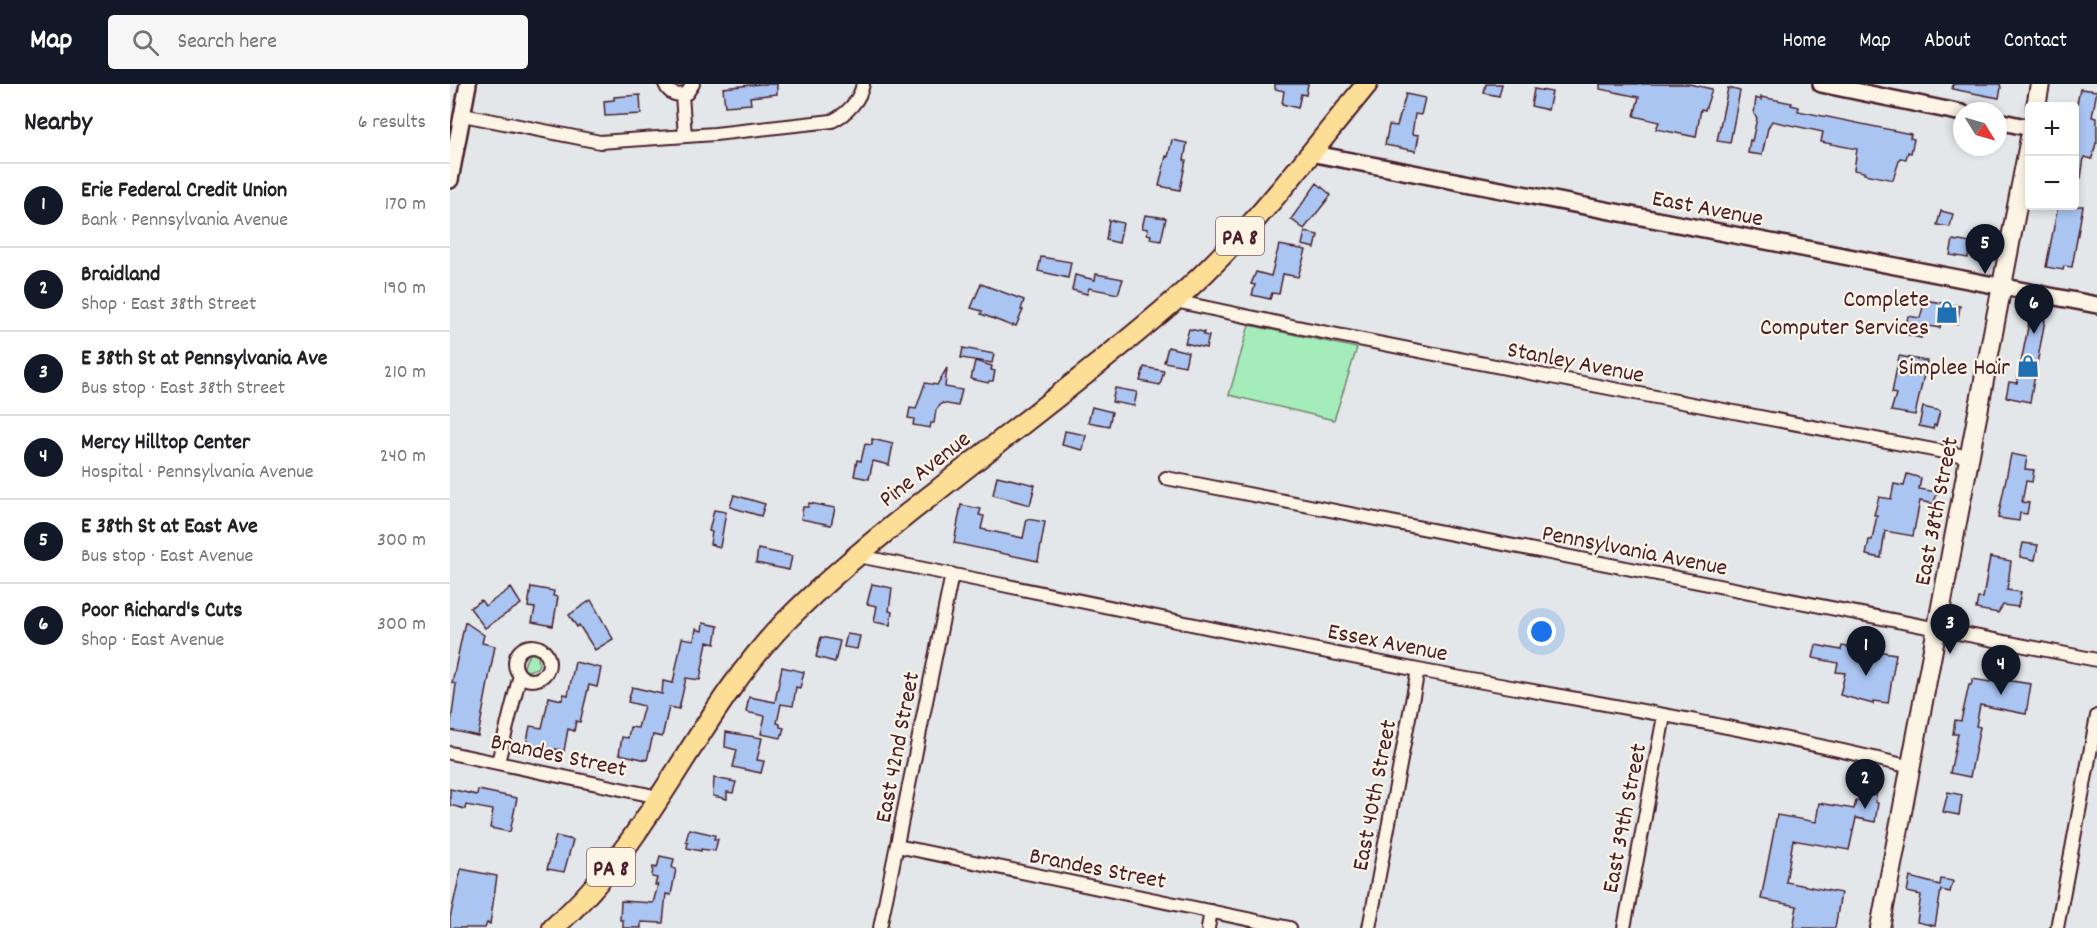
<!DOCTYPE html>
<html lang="en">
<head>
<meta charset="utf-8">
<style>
	:root { --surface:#fff; --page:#f6f6f6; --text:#202124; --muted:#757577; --line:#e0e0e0; --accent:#111827 }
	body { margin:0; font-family:Dekko,sans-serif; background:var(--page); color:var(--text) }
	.controls { position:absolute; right:18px; top:18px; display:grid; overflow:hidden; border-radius:6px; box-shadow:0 3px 9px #0003 }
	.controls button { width:54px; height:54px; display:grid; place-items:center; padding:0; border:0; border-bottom:2px solid var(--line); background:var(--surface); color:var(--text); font:30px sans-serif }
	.compass { position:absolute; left:1503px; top:18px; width:54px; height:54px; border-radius:50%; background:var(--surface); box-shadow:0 3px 9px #0003; rotate:127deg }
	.you { position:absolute; left:1092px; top:548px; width:21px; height:21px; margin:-15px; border:4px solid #fff; border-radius:50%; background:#1a73e8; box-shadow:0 0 0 9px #1a73e833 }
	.badge { display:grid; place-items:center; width:39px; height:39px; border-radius:50%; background:var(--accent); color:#fff; font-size:20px; font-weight:700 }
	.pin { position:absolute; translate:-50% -50px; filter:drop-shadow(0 2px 3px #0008) }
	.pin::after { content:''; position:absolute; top:32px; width:21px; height:18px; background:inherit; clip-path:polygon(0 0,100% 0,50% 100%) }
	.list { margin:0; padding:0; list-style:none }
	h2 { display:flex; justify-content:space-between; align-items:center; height:78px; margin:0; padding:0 24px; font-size:26px }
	h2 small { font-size:20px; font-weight:400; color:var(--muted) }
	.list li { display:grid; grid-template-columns:39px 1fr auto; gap:18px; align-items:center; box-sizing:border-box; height:84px; padding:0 24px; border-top:2px solid var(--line) }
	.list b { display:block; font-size:22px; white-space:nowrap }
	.list p { margin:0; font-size:20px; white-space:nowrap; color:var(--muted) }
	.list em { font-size:20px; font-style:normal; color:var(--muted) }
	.icon { flex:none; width:33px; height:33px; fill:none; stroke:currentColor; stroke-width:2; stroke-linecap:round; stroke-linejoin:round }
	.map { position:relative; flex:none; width:1647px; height:844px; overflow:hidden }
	header { display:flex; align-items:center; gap:36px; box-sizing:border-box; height:84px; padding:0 30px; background:var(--accent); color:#fff }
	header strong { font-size:28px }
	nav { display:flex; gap:33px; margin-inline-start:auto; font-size:21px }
	.search { width:420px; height:54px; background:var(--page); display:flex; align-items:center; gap:15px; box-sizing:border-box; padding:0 21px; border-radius:6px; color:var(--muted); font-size:22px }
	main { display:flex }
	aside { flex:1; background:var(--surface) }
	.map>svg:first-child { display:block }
	.green { fill:#a4edbb; stroke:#778673; stroke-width:1.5 }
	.building { fill:#aac5f2; stroke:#4a1f2b; stroke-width:1.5 }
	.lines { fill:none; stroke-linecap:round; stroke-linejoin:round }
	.minor-casing { stroke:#4a1f2b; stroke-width:16 }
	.tertiary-casing { stroke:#4a1f2b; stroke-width:20 }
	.secondary-casing { stroke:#4a1f2b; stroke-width:22 }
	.primary-casing { stroke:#4a1f2b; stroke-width:24 }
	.minor { stroke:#fcf5e5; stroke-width:12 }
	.tertiary { stroke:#fcf5e5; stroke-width:15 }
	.secondary { stroke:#fcf5e5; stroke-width:18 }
	.primary { stroke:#fdde96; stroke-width:20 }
	.labels { text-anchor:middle; stroke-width:4.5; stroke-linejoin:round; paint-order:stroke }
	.shield { fill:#fcf5e5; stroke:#7f5f63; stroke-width:1.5 }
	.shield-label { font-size:22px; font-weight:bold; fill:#4a1f2b }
	.street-label { font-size:24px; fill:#4a1f2b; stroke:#fcf5e5 }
	.poi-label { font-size:24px; fill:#4a1f2b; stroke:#fcf5e5; text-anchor:end }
</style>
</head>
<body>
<header>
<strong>Map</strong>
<div class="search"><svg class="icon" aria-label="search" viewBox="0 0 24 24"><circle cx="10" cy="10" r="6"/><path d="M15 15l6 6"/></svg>Search here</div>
<nav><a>Home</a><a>Map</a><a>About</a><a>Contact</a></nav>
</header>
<main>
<aside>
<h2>Nearby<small>6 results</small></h2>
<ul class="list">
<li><span class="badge">1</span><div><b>Erie Federal Credit Union</b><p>Bank · Pennsylvania Avenue</p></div><em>170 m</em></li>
<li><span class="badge">2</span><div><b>Braidland</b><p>Shop · East 38th Street</p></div><em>190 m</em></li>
<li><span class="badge">3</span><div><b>E 38th St at Pennsylvania Ave</b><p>Bus stop · East 38th Street</p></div><em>210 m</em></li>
<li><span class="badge">4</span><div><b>Mercy Hilltop Center</b><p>Hospital · Pennsylvania Avenue</p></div><em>240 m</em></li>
<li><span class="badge">5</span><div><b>E 38th St at East Ave</b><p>Bus stop · East Avenue</p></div><em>300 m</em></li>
<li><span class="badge">6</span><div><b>Poor Richard's Cuts</b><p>Shop · East Avenue</p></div><em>300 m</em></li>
</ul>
</aside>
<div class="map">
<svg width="1647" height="844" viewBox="0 0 1647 844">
	<rect width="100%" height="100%" fill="#e3e7e9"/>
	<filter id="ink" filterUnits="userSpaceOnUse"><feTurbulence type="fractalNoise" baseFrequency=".0167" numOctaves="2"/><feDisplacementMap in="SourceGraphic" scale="12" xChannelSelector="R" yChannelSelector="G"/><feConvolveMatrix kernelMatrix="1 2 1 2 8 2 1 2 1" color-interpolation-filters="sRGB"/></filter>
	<g filter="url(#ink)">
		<!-- green -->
		<path class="green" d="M799 241 907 264 884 336 779 311Z
			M81 569 88 572 89 580 87 584 75 588 73 586 76 576Z"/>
		<!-- building -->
		<path class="building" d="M310 0H327V10L300 13 301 20 275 22 273 4Z
			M825 0H858L856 11 851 10 848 24 832 20 834 7 825 5Z
			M1036 0H1052L1049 12 1034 9Z
			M1150 0H1239L1262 5 1255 26 1251 25 1246 53 1206 45 1209 38 1184 32 1189 13 1150 5Z
			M1503 0H1550L1551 4 1549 14 1502 5Z
			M1278 4 1290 7 1280 59 1267 57Z
			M1084 5 1102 8 1098 26 1081 22Z
			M1630 5 1647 7 1642 33 1647 34V59H1646L1642 75 1634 73 1631 94H1624V34Z
			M956 10 975 14 971 31 965 30 962 50 969 51 966 67 935 61 939 41 947 42Z
			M190 11 191 30 155 32 154 17 164 16V13Z
			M1311 13 1342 19 1341 21 1349 23 1348 27 1461 50 1460 54 1464 55 1461 69 1458 68 1456 75 1450 74 1443 96 1414 90V88L1404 86 1407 65 1371 58 1373 48 1322 37 1318 44 1312 71 1298 69 1300 56 1302 57 1307 34 1304 30 1306 14 1311 16Z
			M722 56 737 59 734 76H736L730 106 709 102 716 72 718 73Z
			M867 99 881 111 854 145 841 135Z
			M1608 122H1633L1622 183 1614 182 1613 186 1596 183Z
			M1491 127 1503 130 1500 143 1487 141Z
			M695 131 716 134 711 157 700 155 701 151 697 150 698 145 692 144Z
			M659 136 673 139 669 159 656 156Z
			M855 148 868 151 865 164 852 161Z
			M1503 156 1521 159 1518 174 1500 171Z
			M829 161 856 166 848 193 833 190 829 210 822 209 820 215 802 211 805 201 801 200 806 188 821 192Z
			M591 173 621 178 618 194 588 187Z
			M646 190 673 195 668 210 639 204 637 210 622 206 625 191 645 196Z
			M531 200 574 216 571 226H573L566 242 563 241 562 242 531 230 532 227 521 224Z
			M1475 216 1510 222 1507 240 1491 237 1490 244 1474 241 1471 254 1454 250 1458 232 1470 234Z
			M1580 233 1595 236 1580 318 1556 313 1559 298 1567 299Z
			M739 245 754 248 753 251 759 252 756 264 735 259Z
			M718 263 738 268 735 282 714 278Z
			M513 264 544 270 542 279 511 274Z
			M1449 272 1477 277 1465 331 1441 327 1446 310 1442 309Z
			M525 277 542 282 541 286 545 287 543 297H539L538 299 521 295Z
			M694 283 714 287 710 301 690 297Z
			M497 284 495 303 512 306 508 322 492 319 486 326 484 339H481L480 344 463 341 464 335 458 334 460 324 466 325 475 299 487 301Z
			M665 304 687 308 684 322 662 318Z
			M642 323 662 328 659 342 638 338Z
			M1473 323 1490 327 1486 342 1484 341 1483 345 1469 342Z
			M615 347 636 351 633 366 612 361Z
			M422 355 443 360 439 381 423 377 419 395 404 392 407 376 411 377 415 360 422 361Z
			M1561 370 1577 373 1575 385 1584 386 1582 398 1576 397 1572 418 1579 419 1577 430 1570 429 1569 437 1548 434Z
			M1457 390 1471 394 1469 405 1487 408 1484 420 1470 417 1463 452 1435 447 1431 474 1416 471 1419 456H1422L1427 431H1424L1429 413 1441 415 1444 400 1454 402Z
			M547 392 585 401 580 421 543 411Z
			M284 411 315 420 311 432 280 423Z
			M359 419 385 424 381 441 351 435 353 423H358Z
			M511 421 531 425 529 431 534 432 531 445 573 454 577 435 595 438 588 477 504 459Z
			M264 426 276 428 270 463 260 460 262 448 259 447Z
			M1573 459 1588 461 1585 476 1570 473Z
			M308 465 342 472 339 486 306 479Z
			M1540 473 1561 477 1557 506 1571 508 1568 523 1553 521 1548 529 1526 525 1528 514H1533Z
			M422 500 442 504 439 527 442 528 440 541 424 538 427 522 417 520Z
			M81 503 104 507 103 512 108 513 103 542 82 538 85 524 78 523Z
			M61 504 71 520 35 544 20 524 31 516 35 522Z
			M141 516 163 555 145 566 129 541 127 543 119 531Z
			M15 538 34 551 32 559 45 562 28 652 0 646 6 600 2 599Z
			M253 539 268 542 265 560 257 558 250 596 236 594 229 625 219 623 212 653 203 651 197 676 169 670 172 653 178 654 180 643 188 644 194 622 178 618 182 603 212 610 213 597 223 599 232 554 244 556 246 545 252 547Z
			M397 550 410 552 407 565 394 563Z
			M371 553 390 557 385 578 366 573Z
			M1366 561 1391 566 1392 562 1446 570 1438 619 1423 617V620L1390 611 1395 589 1386 588 1388 579 1363 574Z
			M125 578 151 584 147 603 139 601 130 638 126 637 124 647 118 645 114 667 105 665 104 668 76 662 80 642 92 644 99 613 112 616 114 610 118 611Z
			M332 583 354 588 350 604 346 603 343 622 331 620 327 639 330 640V643L334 644 331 654 311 650 315 632 296 628 299 613 325 618Z
			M1541 594 1581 600 1576 630 1530 621 1526 642 1530 643 1520 693 1500 689 1508 650H1503L1505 636 1511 637 1519 601H1521L1523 595 1540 598Z
			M276 648 312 654 307 676 314 677 311 689 283 683 287 666 275 663Z
			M264 694 286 698 283 709 277 708V715L263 712Z
			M0 705 27 711 28 706 67 714 60 748 40 744 43 726 16 721 15 725 0 721Z
			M1417 705 1427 707 1425 718 1428 719 1425 738 1406 734 1399 766 1343 756 1336 798 1391 809 1385 844H1343L1347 822 1311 815 1327 731 1366 738 1369 719 1404 725 1406 717 1414 716Z
			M1498 708 1512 711 1509 731 1493 728Z
			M239 745 265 751 264 755H268L265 767 251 765V767L237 764 238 758 236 757Z
			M106 752 123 756 114 788 97 785Z
			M210 772 224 775 222 784 226 785 221 811 216 810 213 839 191 838V844H173V836H170L171 817 203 819 208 801H205L207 794 202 793 203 783 207 784Z
			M11 785 47 792 40 840 37 839 35 844H0V834Z
			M1460 793 1490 801 1491 795 1503 797 1500 808 1491 806 1485 842 1467 838 1471 811 1457 808Z"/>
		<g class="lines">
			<!-- minor casing -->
			<g class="minor-casing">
				<path id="minor" d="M215 0C219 10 227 13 237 9L243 0
					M232 11 235 52
					M13 31 150 58 265 50 382 37C397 30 410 16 413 0
					M725 217 842 242 1096 292 1520 373
					M716 394 1647 576
					M408 472C595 508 781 550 968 586 1133 617 1298 643 1461 683
					M65 579a17 17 0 1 1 34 0a17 17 0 1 1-34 0Z
					M0 669 209 713
					M48 678 70 591
					M447 762 840 844
					M430 844 502 490
					M758 844 761 827
					M919 844 968 586
					M1174 844 1214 632
					M1607 844 1647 632"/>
			</g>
			<!-- tertiary casing -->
			<g class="tertiary-casing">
				<path id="tertiary" d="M1371 0 1512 29
					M1548 37 1580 44
					M860 69 1647 221
					M0 96 18 0"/>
			</g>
			<!-- secondary casing -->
			<g class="secondary-casing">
				<path id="secondary" d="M1586 22 1590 0
					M1430 844 1580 54"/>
			</g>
			<!-- primary casing -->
			<g class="primary-casing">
				<path id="primary" d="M103 844C201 759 246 630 335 538 382 490 435 447 488 406 567 343 648 283 724 217 797 154 856 74 917 0"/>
			</g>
			<!-- minor -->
			<use href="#minor" class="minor"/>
			<!-- tertiary -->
			<use href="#tertiary" class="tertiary"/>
			<!-- secondary -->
			<use href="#secondary" class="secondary"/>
			<!-- primary -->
			<use href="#primary" class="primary"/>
		</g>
	</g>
	<!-- icons -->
	<defs>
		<g id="shop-bare" transform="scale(1.8)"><path d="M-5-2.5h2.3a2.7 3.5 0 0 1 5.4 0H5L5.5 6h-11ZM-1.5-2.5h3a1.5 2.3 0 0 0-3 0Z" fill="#1f6fb2" stroke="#fcf5e5" stroke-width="2.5" paint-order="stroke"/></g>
	</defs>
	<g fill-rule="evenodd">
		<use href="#shop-bare" x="1497" y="228"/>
		<use href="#shop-bare" x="1578" y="282"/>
	</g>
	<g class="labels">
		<!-- shield labels -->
		<g class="shield">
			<rect x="766" y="133" width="48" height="38" rx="4.5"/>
			<rect x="137" y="764" width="48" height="38" rx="4.5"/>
		</g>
		<g class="shield-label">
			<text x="790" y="160">PA 8</text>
			<text x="161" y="791">PA 8</text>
		</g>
		<!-- street labels -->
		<g class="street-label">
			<text transform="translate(1258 123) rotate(11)" y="8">East Avenue</text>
			<text transform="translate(1126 277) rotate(11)" y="8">Stanley Avenue</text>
			<text transform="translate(474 384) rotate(-38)" y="8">Pine Avenue</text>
			<text transform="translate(1485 427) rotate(-79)" y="8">East 38th Street</text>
			<text transform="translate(1185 465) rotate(11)" y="8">Pennsylvania Avenue</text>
			<text transform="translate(938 557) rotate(11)" y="8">Essex Avenue</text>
			<text transform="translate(446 663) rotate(-79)" y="8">East 42nd Street</text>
			<text transform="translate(109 670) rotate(12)" y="8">Brandes Street</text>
			<text transform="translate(923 711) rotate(-79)" y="8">East 40th Street</text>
			<text transform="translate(1173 734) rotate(-79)" y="8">East 39th Street</text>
			<text transform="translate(648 783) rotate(11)" y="8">Brandes Street</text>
		</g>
		<!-- poi labels -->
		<g class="poi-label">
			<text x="1479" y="222">Complete<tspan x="1479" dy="28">Computer Services</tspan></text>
			<text x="1560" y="290">Simplee Hair</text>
		</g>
	</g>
</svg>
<div class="controls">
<button>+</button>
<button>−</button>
</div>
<svg class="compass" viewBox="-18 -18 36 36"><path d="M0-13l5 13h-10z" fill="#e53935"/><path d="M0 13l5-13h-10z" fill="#757577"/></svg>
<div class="you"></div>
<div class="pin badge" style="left:1416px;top:592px">1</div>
<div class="pin badge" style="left:1415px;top:725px">2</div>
<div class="pin badge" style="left:1500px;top:570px">3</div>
<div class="pin badge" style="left:1551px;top:611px">4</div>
<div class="pin badge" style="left:1535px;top:190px">5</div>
<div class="pin badge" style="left:1584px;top:250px">6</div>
</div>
</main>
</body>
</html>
